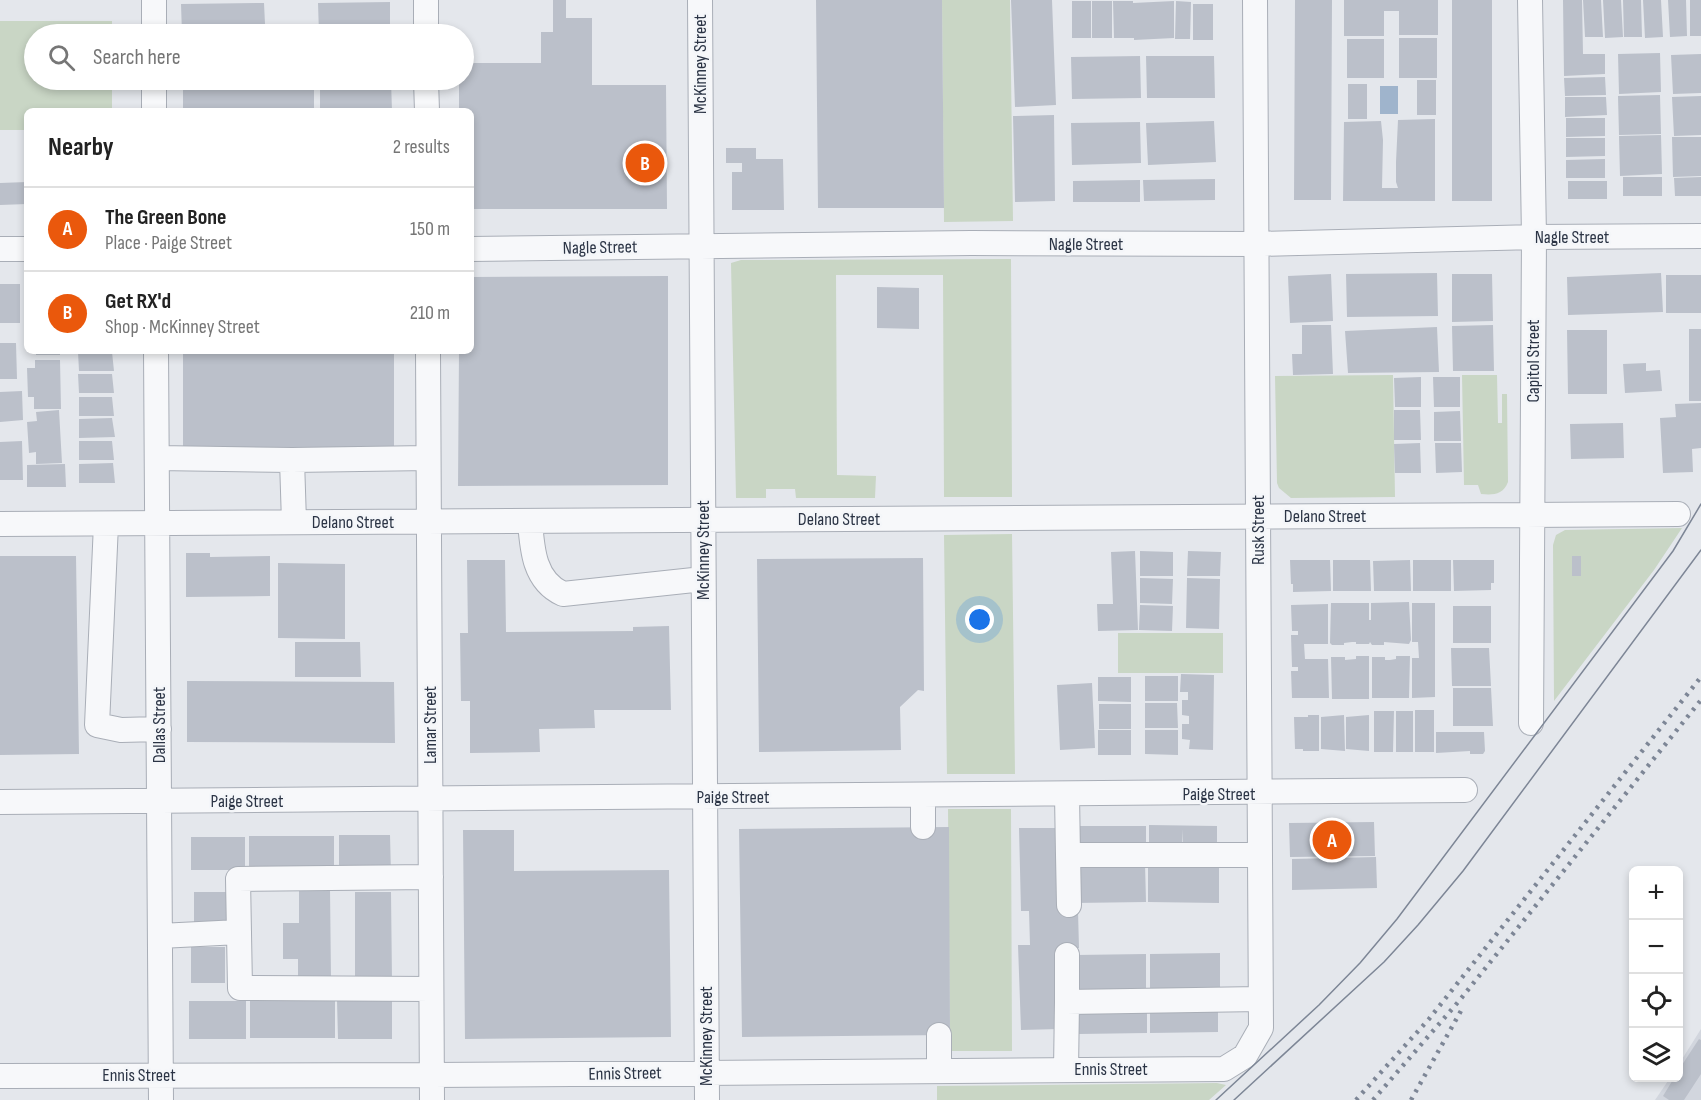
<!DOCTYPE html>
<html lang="en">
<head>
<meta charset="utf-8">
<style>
	:root { --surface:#fff; --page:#f6f6f6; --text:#222; --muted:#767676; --line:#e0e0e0; --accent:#ea580c }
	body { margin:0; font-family:"Sofia Sans Condensed",sans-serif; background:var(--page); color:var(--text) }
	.controls { position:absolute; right:18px; bottom:18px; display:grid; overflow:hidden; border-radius:9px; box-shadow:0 3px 9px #0003 }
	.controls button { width:54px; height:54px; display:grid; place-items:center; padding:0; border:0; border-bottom:2px solid var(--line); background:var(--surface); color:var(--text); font:30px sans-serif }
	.you { position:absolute; left:980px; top:620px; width:21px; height:21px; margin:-15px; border:4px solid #fff; border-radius:50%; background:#1a73e8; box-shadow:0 0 0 9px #1a73e833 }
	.badge { display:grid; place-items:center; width:39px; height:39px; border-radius:50%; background:var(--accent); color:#fff; font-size:20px; font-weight:700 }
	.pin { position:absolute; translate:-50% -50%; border:3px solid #fff; box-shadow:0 2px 6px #0006 }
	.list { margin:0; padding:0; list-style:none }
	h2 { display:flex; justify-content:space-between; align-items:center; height:78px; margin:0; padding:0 24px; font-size:26px }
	h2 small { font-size:20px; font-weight:400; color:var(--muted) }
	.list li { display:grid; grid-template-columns:39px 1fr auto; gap:18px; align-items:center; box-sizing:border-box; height:84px; padding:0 24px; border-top:2px solid var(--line) }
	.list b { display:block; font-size:22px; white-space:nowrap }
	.list p { margin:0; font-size:20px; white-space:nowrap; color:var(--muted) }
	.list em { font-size:20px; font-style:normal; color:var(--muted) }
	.icon { flex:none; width:33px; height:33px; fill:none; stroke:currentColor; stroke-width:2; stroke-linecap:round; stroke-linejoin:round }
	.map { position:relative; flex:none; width:1701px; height:1100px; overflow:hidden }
	.search { position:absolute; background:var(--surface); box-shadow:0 3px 9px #0003; left:24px; top:24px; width:450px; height:66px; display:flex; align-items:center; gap:15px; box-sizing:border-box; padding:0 21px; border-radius:33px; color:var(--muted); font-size:22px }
	.panel { position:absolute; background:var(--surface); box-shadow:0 3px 9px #0003; left:24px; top:108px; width:450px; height:246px; border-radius:9px }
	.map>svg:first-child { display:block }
	.built { fill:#d2d6de }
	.green { fill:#c9d6c5 }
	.water { fill:#9fb4cc }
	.building { fill:#bbc0ca }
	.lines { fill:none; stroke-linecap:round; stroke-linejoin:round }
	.minor-casing { stroke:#a9aeb7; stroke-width:26 }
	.minor { stroke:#f7f8fa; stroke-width:24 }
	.tram { stroke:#7d8696; stroke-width:1.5 }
	.rail { stroke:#7d8696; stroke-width:4.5; stroke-dasharray:3 6; stroke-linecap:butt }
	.labels { text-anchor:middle; stroke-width:5; stroke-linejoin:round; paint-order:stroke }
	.street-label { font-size:18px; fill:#2b3445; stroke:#f4f6f9 }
</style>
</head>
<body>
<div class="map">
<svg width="1701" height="1100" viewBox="0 0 1701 1100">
	<rect width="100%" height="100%" fill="#e4e7ec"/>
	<!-- built -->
	<path class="built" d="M1701 1029V1100H1655L1670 1078H1678L1679 1064Z"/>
	<!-- green -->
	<path class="green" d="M942 0H1010L1013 221 944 222Z
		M0 21H112V34H34V80H112V111H27V130H0Z
		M1011 259 1012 497H944L943 275H836L837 475 876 476 875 498H796L795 489H766V498H736L731 263 741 260Z
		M1393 375 1395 497 1291 498 1279 488 1277 483 1275 376Z
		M1462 375H1497L1498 423H1502V394H1507L1508 482C1503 495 1493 495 1481 494L1478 485H1464Z
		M1682 528 1654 570 1554 701 1553 545 1556 535 1565 530Z
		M1012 534 1015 774H947L944 535Z
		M1118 633H1223V673H1118Z
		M948 809H1011L1012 1051H950Z
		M1217 1083 1226 1085 1209 1100H937V1086Z"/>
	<!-- water -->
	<path class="water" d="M1380 86H1398V114H1380Z"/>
	<!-- building -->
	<path class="building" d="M553 0H566V18H592V85H666L667 209H471V111H459V80H464V63H541V32H553Z
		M816 0H942L944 208H818Z
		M1011 0H1052L1056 105 1015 107Z
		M1295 0H1332L1331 200H1294Z
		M1344 0H1438V35H1399V11H1384V36H1344Z
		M1452 0H1492V201H1452Z
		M1563 0H1582L1583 54H1605V74L1564 76Z
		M1583 0H1601L1603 37H1585Z
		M1603 0H1621L1623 37 1605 38Z
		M1623 0H1641L1642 37H1624Z
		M1643 0H1661L1663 37 1645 38Z
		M1668 0H1686L1687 36 1670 37Z
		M1690 0H1701V36H1690Z
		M1072 1H1091V38H1072Z
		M1092 1H1112V38H1092Z
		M1113 1H1133V3L1174 1V38L1134 40V38H1114Z
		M1176 1 1191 2 1190 39H1175Z
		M390 2V34H319L318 3Z
		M264 3 265 24H313V34H182L181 4Z
		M1193 4H1213V40H1193Z
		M1399 38H1437V78H1399Z
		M1347 39H1384V78H1347Z
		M1660 53 1661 92 1619 94 1618 54Z
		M1701 54V93L1673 94 1671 55Z
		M1140 56 1141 98 1072 99 1071 57Z
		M1146 56H1214L1215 98H1147Z
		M1605 77 1606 95 1565 96 1564 78Z
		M183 80H314V111H183Z
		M320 80H391L392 111H320Z
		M1417 80H1436V115H1417Z
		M1348 84H1367V119H1348Z
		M1660 95 1661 134 1619 135 1618 96Z
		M1701 96V135L1674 136 1672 97Z
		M1565 97H1606L1607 115 1565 117Z
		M1054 115 1055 201 1015 202 1013 116Z
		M1566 118H1605V136L1566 137Z
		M1435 119V201H1343L1344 122 1381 121 1383 140 1382 188H1398L1396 182V162L1398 120Z
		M1214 121 1216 162 1148 165 1146 123Z
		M1140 122 1141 163 1072 165 1071 123Z
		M1661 135 1662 174 1620 176 1619 136Z
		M1672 137H1701V176L1673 177Z
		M1566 138H1605V156L1566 157Z
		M726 148H756V159H783L784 210H732V172H742V163H726Z
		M1605 159V178H1566V160Z
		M1623 177H1662V196H1623Z
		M1701 177V196H1675L1674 178Z
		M1215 179V200L1144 201 1143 180Z
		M1140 180V202H1073V181Z
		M1568 181H1607V199H1568Z
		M27 182V204L0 205V183Z
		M1437 273 1438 316 1347 317 1346 274Z
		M1661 273 1663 312 1568 315 1567 277Z
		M1331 274 1333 321 1290 323 1288 276Z
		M1452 274H1492L1493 321 1452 322Z
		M1666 275H1701V313H1666Z
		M668 276V485L458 486 459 351H471V277Z
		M0 284H20V323H0Z
		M877 287 919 288V329L877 328Z
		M1302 325H1331L1333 374 1293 375 1292 354H1302Z
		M1493 325 1494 371H1453L1452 326Z
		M1437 327 1439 372 1348 373 1345 331Z
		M1689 329H1701V401H1689Z
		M1567 330H1607V394H1568Z
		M0 343H16L17 379H0Z
		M36 351H60V355H36Z
		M183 351H394V447H183Z
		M78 352H112L114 371H79Z
		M35 360H60L61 409H34V397H28L27 368H35Z
		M1646 363V371L1660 370 1662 391 1625 393 1623 364Z
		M78 374H112L114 393H79Z
		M1421 377V407H1395L1394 378Z
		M1433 377H1460V407H1434Z
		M22 391 23 420 0 422V392Z
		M79 397H112L114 416H79Z
		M1701 403V448L1692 449 1693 472 1663 473 1660 418 1676 417 1675 404Z
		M59 410 62 463 36 464V452L29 453 27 422 37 421 36 412Z
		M1394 410H1420L1421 440H1394Z
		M1460 411 1461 441H1434V412Z
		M112 418 115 437 79 438V419Z
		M1623 423 1624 458 1571 459 1570 424Z
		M22 441 23 480H0V442Z
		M79 441H112L114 460H79Z
		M1420 443 1421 473H1395L1394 444Z
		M1435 443H1461L1462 472 1436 473Z
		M113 463 115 483H79V464Z
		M65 464 66 487H27V465Z
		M1135 551 1138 630 1098 631 1097 604H1113L1111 552Z
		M1140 551 1173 552V576H1140Z
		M1188 551 1221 552 1220 576H1187Z
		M186 553H210V557L270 556V596L186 597Z
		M0 556H76L79 754 0 755Z
		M1572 556H1581V576H1572Z
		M923 558 924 691 918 690 900 707 901 750 759 752 757 559Z
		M467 560H505L506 632 633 631V627L669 626 671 710H594L595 728 539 729 540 752 470 753V701H461L460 633H468Z
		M1290 560H1330L1331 591 1293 592V584H1291Z
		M1333 560H1370L1371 591H1333Z
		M1410 560 1411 591H1374L1373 561Z
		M1413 560H1451V591H1413Z
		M1453 560H1494V583H1491V590L1454 591Z
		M278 563 345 564V639L278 638Z
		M1140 578 1173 579 1172 604 1140 603Z
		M1187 578 1220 579 1219 629 1186 628Z
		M1409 602 1411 640 1409 644 1384 642V645H1372L1370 642 1369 644H1356V642H1352L1344 643V645H1332L1330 643 1331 603H1369V620H1371V603Z
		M1412 603H1435V697L1412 698V658H1419L1418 642H1412Z
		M1328 604V644H1304L1305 659H1328L1329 698H1292L1291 671H1298V667H1292L1291 635H1298V631H1292L1291 605Z
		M1140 605 1173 606 1172 631 1139 630Z
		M1453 606H1491V643H1453Z
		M295 642H360L361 677H295Z
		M1451 648H1489L1491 686H1452Z
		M1356 656H1369V699H1332L1331 657H1345V660L1356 659Z
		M1396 656H1410L1409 698H1372V657H1385V660H1390L1396 659Z
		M1181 674 1214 675 1213 750 1189 749 1190 740 1182 739V724H1189V716L1182 715V700H1188V692H1180Z
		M1145 676H1178V701H1145Z
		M1098 677H1131V702L1098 701Z
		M187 681 394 682 395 743 187 742Z
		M1092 683 1095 748 1060 750 1057 685Z
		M1453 688H1491L1493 726H1453Z
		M1145 703H1177L1178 728H1145Z
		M1099 704H1131V729H1099Z
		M1415 710H1434V752H1415Z
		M1374 711H1394L1393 752H1374Z
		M1396 711H1413V752H1396Z
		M1308 715H1319V751H1303V749H1295L1294 717H1308Z
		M1344 715 1345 751 1321 749V717Z
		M1369 715V751L1346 749V717Z
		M1098 730H1131V755H1098Z
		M1145 730H1178V755L1145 754Z
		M1436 732H1484L1485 751 1483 754H1470V751L1436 753Z
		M1374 822 1375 856 1290 857 1289 823Z
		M1149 825 1217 826V847L1183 850V829L1182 850 1149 847Z
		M1078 826H1146V847L1078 848Z
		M949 827 950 1035 742 1037 739 829Z
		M1019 828H1061L1078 911 1079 948H1060V1029L1021 1030 1018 945H1030L1029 911H1021Z
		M463 830H514V871L669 870 671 1037 465 1039Z
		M339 835H390L391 874H339Z
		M249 836H334V875L249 874Z
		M191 837H245V870H191Z
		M1376 857 1377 888 1292 890V859Z
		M1148 860 1219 861V903L1148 902Z
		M1073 863H1145L1146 902 1074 903Z
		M299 889H330L331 979H298V959H283V923H299Z
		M194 892H226V927H194Z
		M355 892H391L392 981H355Z
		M191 947H225V983H191Z
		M1220 953V994L1150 995V954Z
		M1146 954V996H1076V955Z
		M250 999H335V1038H250Z
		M337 1000H392V1039H338Z
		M189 1001H246V1039H189Z
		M1218 1011V1032L1150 1033V1012Z
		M1079 1012H1147V1033L1079 1034Z
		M1699 1039 1701 1040V1074L1684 1100H1669L1663 1096 1674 1078H1678V1071Z"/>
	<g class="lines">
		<!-- minor casing -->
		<g class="minor-casing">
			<path id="minor" d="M154 0V34
				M426 0V34
				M700 0 707 1100
				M1530 0 1534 237 1531 723
				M154 80V111
				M426 80 427 111
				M0 249H27
				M471 249 971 243 1256 244 1534 237 1701 236
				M156 351 161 1100
				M428 351 432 1100
				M158 458 292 460 428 458
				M292 460 294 522
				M530 521C532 549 534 581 563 594L703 579
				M0 524 1678 514
				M106 524 97 725 121 730 159 729
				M1067 795 1068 855H1259
				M0 802 1465 790
				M923 827V796
				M1068 855 1069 905
				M431 877 238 879 240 988 431 989
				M160 936 239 932
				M1067 1002V955
				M939 1035V1070
				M1066 1070 1067 1002 1260 999
				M0 1076 432 1075 1224 1069 1245 1056 1261 1028 1255 0"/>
		</g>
		<!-- minor -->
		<use href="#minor" class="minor"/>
		<!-- tram -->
		<path class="tram" d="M1216 1100 1319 1005 1360 963 1397 919 1673 551 1701 504
			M1234 1100 1384 962 1418 925 1463 871 1701 550"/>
		<!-- rail -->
		<path class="rail" d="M1356 1100 1429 1019 1701 677
			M1373 1100 1459 1001 1701 700
			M1411 1100 1462 1009"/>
	</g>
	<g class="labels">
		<!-- street labels -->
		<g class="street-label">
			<text transform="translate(700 64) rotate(-90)" y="6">McKinney Street</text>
			<text x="1572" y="243">Nagle Street</text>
			<text x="1086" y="250">Nagle Street</text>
			<text transform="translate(600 247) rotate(-1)" y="6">Nagle Street</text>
			<text transform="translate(1533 361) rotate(-90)" y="6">Capitol Street</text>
			<text x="1325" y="522">Delano Street</text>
			<text x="839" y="525">Delano Street</text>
			<text x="353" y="528">Delano Street</text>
			<text transform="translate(1258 530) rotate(-90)" y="6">Rusk Street</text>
			<text transform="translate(703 550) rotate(-90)" y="6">McKinney Street</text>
			<text transform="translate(159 725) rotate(-90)" y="6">Dallas Street</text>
			<text transform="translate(430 725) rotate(-90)" y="6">Lamar Street</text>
			<text x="1219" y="800">Paige Street</text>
			<text x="733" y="803">Paige Street</text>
			<text x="247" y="807">Paige Street</text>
			<text transform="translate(706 1036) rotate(-90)" y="6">McKinney Street</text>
			<text x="1111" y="1075">Ennis Street</text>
			<text transform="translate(625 1073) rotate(-1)" y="6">Ennis Street</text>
			<text x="139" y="1081">Ennis Street</text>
		</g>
	</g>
</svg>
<div class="controls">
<button>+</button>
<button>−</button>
<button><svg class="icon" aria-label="locate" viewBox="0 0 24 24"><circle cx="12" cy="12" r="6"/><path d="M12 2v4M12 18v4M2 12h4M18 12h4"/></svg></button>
<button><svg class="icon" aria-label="layers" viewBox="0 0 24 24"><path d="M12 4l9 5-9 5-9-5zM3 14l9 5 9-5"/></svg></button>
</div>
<div class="you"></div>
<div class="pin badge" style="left:1332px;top:840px">A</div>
<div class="pin badge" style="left:645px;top:163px">B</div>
<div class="search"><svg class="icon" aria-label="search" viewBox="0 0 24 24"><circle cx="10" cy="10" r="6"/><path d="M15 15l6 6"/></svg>Search here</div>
<section class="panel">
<h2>Nearby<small>2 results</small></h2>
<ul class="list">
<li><span class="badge">A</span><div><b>The Green Bone</b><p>Place · Paige Street</p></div><em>150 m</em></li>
<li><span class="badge">B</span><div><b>Get RX'd</b><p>Shop · McKinney Street</p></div><em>210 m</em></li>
</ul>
</section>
</div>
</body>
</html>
